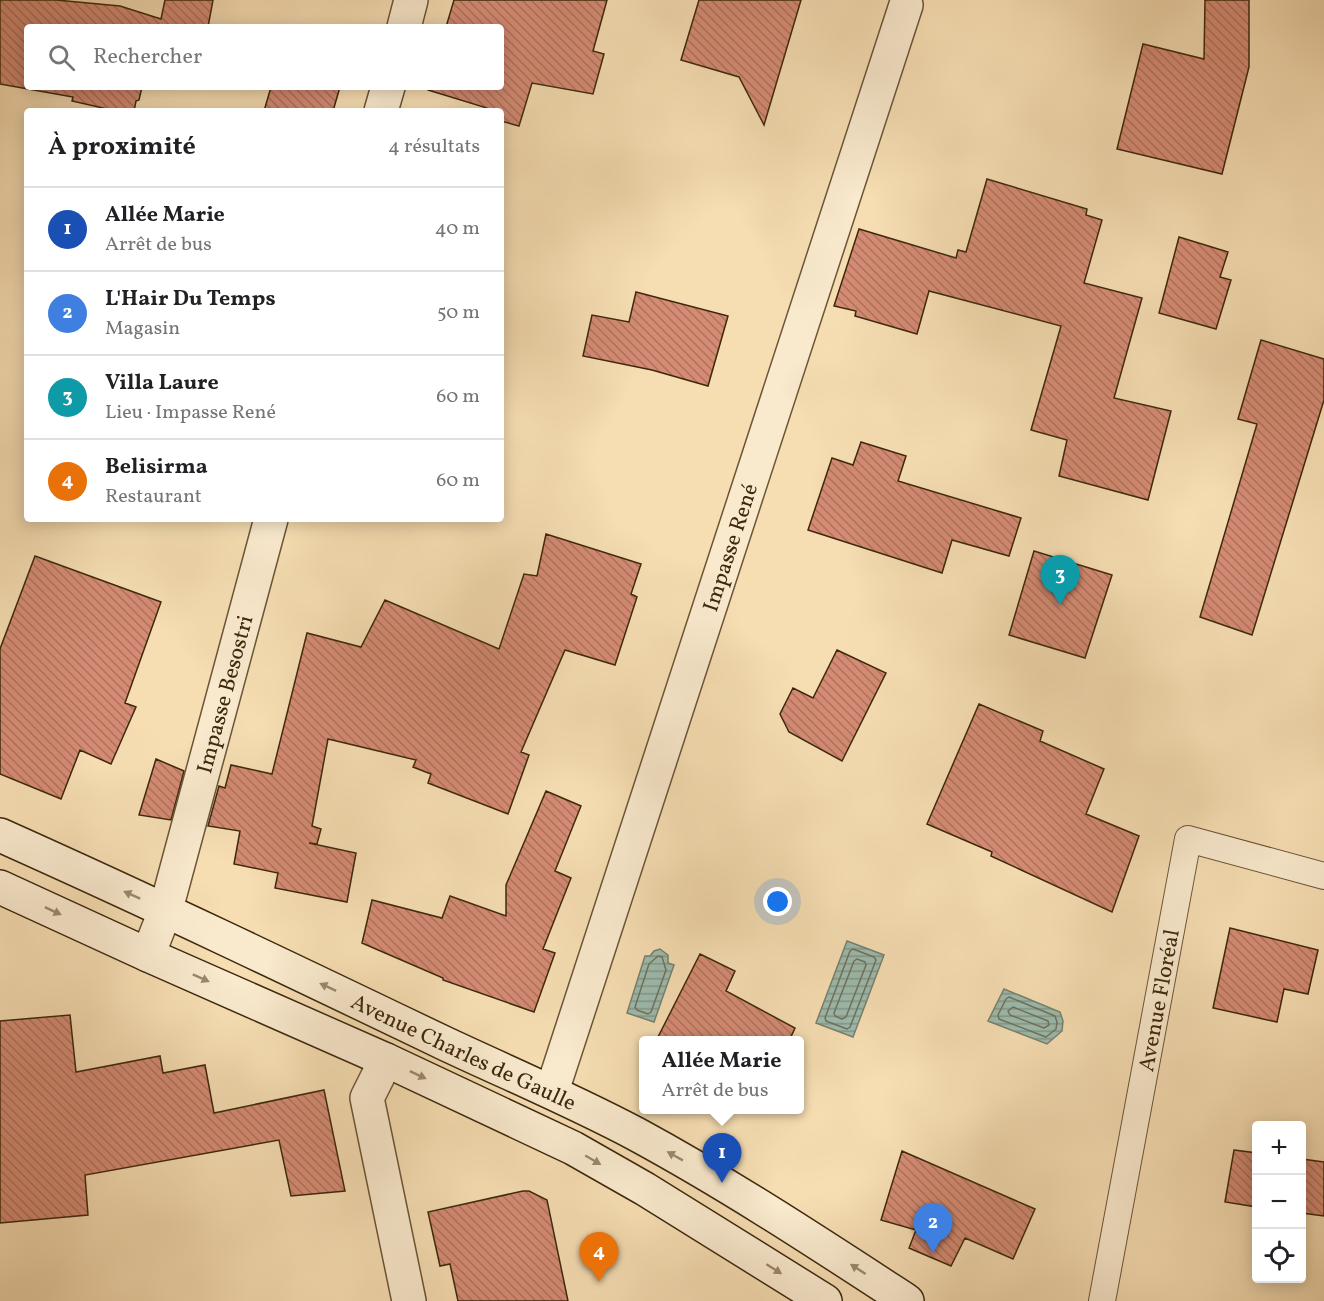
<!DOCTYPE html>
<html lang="fr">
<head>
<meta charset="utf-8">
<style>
	:root { --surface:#fff; --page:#f6f6f6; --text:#202124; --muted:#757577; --line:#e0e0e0; --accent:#8f2418 }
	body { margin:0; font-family:Vollkorn,serif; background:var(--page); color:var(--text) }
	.controls { position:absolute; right:18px; bottom:18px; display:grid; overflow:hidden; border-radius:6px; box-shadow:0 3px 15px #0003 }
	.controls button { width:54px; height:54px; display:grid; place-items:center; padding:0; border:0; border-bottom:2px solid var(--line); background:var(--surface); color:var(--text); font:30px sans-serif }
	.you { position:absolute; left:778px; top:902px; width:21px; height:21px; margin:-15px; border:4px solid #fff; border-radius:50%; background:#1a73e8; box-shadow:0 0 0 9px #1a73e833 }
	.badge { display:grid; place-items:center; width:39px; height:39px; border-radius:50%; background:var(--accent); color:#fff; font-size:20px; font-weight:700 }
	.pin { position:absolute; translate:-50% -50px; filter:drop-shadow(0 2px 3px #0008) }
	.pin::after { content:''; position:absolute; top:32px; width:21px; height:18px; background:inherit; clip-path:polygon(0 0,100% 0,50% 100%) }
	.popup { position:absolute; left:639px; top:1036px; width:165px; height:78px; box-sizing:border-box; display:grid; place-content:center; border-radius:6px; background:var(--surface); filter:drop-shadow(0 2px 4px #0005); font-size:20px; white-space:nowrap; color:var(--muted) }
	.popup b { font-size:22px; color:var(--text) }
	.popup::after { content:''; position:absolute; left:50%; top:100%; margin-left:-12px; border:12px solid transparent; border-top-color:var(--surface) }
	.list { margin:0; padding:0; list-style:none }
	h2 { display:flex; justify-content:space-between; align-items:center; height:78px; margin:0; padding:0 24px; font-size:26px }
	h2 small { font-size:20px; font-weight:400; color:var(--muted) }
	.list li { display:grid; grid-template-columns:39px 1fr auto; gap:18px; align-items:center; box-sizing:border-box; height:84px; padding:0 24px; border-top:2px solid var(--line) }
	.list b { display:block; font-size:22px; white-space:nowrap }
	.list p { margin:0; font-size:20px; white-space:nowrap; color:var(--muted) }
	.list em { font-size:20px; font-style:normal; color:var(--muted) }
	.icon { flex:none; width:33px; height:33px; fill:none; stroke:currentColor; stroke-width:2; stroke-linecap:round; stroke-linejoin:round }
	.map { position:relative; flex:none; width:1324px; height:1301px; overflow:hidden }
	.search { position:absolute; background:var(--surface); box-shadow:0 3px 15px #0003; left:24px; top:24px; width:480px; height:66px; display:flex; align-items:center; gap:15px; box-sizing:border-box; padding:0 21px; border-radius:6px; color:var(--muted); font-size:22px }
	.panel { position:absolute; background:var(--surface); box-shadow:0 3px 15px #0003; left:24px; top:108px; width:480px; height:414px; border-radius:6px }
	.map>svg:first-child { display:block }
	.water { fill:url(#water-rules); stroke:#77806e; stroke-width:1.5 }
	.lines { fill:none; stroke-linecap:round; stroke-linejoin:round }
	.shore { stroke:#6d725e; stroke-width:1.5 }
	.building { fill:url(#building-back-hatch); stroke:#3d280d; stroke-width:1.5 }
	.service-casing { stroke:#6b5536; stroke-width:28 }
	.minor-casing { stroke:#6b5536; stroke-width:36 }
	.secondary-casing { stroke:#3d280d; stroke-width:36 }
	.service { stroke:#f9e9cd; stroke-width:26 }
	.minor { stroke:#f9e9cd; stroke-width:33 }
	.secondary { stroke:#f9e9cd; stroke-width:33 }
	.oneway { fill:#9b886d }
	.labels { text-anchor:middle; stroke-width:4.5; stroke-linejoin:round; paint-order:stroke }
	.street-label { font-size:22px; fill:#3d280d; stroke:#f9e9cd }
</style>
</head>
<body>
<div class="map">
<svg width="1324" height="1301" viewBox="0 0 1324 1301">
	<defs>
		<pattern id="water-rules" width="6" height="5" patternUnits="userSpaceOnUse" patternTransform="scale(1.5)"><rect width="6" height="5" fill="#9dbbae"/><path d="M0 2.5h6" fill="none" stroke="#81988c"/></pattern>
		<pattern id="building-back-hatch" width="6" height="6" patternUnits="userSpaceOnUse" patternTransform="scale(1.5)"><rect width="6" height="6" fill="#d58b74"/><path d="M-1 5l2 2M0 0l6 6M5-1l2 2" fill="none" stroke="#ae725e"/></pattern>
	</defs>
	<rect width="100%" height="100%" fill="#f6ddb2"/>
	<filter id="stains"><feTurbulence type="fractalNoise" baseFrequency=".00333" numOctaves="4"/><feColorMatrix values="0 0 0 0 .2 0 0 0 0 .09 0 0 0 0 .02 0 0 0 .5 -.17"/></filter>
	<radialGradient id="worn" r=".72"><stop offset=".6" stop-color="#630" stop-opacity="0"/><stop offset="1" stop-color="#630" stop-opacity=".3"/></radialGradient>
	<!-- water -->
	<path class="water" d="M847 941 884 955 853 1037 816 1023Z
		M660 949 668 955V963L674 965 654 1022 627 1013 645 956H650L654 951Z
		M1004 989 1060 1012 1063 1021 1062 1031 1047 1044 988 1021Z"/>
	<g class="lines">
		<!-- shore -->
		<path class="shore" d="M853 949 874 957 876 960 850 1027 847 1029 826 1021 825 1018 850 951Z
			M658 956 662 957 666 970 651 1012 648 1014 637 1010 635 1007 649 964Z
			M857 959 865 962 866 965 846 1017 842 1019 835 1016 834 1013 854 961Z
			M1009 997 1055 1016 1057 1022 1056 1029 1046 1037 999 1019 998 1015 1006 999Z
			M1013 1007 1048 1021 1049 1025 1044 1028 1010 1015 1008 1011Z"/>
	</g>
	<!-- building -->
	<path class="building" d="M0 0H56L120 6 161 19 165 0H213L208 27H27V87H142L139 100 136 101 134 111H116L72 101 73 97 0 84Z
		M454 0H607L593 51 604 54 593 94 532 83 519 126 501 121V111H488L487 108 428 90 429 87H501V27H446Z
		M699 0H801L764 125 739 77 681 60Z
		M1205 0H1249V67L1222 174 1117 149 1143 44 1204 59Z
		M271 87H340L333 111H264Z
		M987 179 1087 209 1086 215 1102 220 1084 283 1142 298 1114 398 1171 411 1148 500 1059 476 1067 440 1031 430 1061 326 929 291 917 334 855 316 856 311 834 306 859 229 956 258 958 250 966 252Z
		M1179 237 1228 252 1220 277 1231 280 1216 329 1159 313Z
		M636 292 728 316 708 386 652 370 583 356 592 315 629 322Z
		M1261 340 1324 359V400L1252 635 1200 617 1257 424 1238 419Z
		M861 442 906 456 898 481 1021 518 1009 556 952 540 942 573 808 530 832 458 853 465Z
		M546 534 641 564 631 594 637 597 615 665 565 650 521 752 529 755 508 814 428 783 431 774 413 767 416 760 328 739 312 826 321 829 317 844 309 843 356 853 347 902 275 888 278 873 234 864 240 831 208 826 219 786 225 788 231 765 272 774 307 633 361 647 385 600 499 649 524 574 537 576Z
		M1034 551 1112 575 1085 658 1009 635Z
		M35 556 161 602 125 703 136 707 111 764 80 750 61 799 0 774V649Z
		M837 650 886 673 842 761 789 732 780 714 793 688 813 698Z
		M979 704 1043 731 1040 741 1104 769 1086 814 1139 836 1112 912 991 856 992 852 927 824Z
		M156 759 184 771 171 820 139 815Z
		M546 791 581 806 555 871 571 878 543 949 555 953 534 1012 443 980V978L362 943 372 900 442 918 450 896 506 916V885Z
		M1230 928 1318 950 1308 994 1284 989 1277 1022 1213 1008Z
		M700 954 735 971 726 991 795 1028 789 1041H656Z
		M70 1015 76 1072 160 1056 163 1073 205 1065 214 1113 324 1090 345 1191 291 1196 279 1140 85 1175 88 1215 0 1223V1021Z
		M1234 1150 1257 1153V1207L1225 1202Z
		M902 1151 1035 1209 1013 1259 965 1238 951 1266 909 1248 916 1230 881 1220Z
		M1302 1159 1324 1162V1216L1302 1213Z
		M523 1191H529L547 1200 568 1301H458L450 1264 440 1266 428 1212Z"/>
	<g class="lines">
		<!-- service casing -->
		<g class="service-casing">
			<g id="service">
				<path id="s1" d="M1102 1301 1188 839 1324 876"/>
			</g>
		</g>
		<!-- minor casing -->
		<g class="minor-casing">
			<g id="minor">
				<path d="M404 27 411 0"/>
				<path d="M381 111 388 87"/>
				<path id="s2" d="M148 955 166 909 271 519"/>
				<path d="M386 1060 367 1098 409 1301"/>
				<path id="s3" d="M552 1091 906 5"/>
			</g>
		</g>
		<!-- secondary casing -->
		<g class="secondary-casing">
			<g id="secondary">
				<path id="s4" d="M0 835C150 902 298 973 446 1044 510 1074 574 1101 636 1134 730 1185 818 1243 907 1301"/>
				<path d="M0 887 148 955 386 1060 573 1148 645 1189 825 1301"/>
			</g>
		</g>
		<!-- service -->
		<use href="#service" class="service"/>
		<!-- minor -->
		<use href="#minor" class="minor"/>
		<!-- secondary -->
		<use href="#secondary" class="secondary"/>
	</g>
	<!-- one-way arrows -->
	<defs><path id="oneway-solid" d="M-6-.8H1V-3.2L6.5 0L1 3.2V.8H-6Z" transform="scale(1.5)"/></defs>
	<g class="oneway">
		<use href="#oneway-solid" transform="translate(132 895) rotate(-156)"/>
		<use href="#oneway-solid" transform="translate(53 911) rotate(25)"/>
		<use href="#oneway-solid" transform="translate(201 978) rotate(24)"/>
		<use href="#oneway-solid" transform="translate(328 987) rotate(-155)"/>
		<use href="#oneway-solid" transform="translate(418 1075) rotate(25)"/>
		<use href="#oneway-solid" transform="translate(675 1156) rotate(-151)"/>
		<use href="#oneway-solid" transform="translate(593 1160) rotate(30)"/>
		<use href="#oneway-solid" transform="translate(774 1269) rotate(32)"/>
		<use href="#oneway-solid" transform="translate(858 1269) rotate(-147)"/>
	</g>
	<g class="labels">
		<!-- street labels -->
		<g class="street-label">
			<text dy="8" stroke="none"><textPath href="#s3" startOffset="572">Impasse René</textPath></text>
			<text dy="8" stroke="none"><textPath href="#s2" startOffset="272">Impasse Besostri</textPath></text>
			<text dy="8" stroke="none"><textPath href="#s1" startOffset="306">Avenue Floréal</textPath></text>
			<text dy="8" stroke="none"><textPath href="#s4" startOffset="512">Avenue Charles de Gaulle</textPath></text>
		</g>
	</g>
	<rect width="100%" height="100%" filter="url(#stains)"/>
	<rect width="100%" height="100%" fill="url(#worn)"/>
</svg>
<div class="controls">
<button>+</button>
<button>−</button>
<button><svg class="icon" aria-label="locate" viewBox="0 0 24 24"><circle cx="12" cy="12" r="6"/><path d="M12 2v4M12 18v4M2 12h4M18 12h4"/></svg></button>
</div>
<div class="you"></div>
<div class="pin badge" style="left:722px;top:1183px;background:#1a4fb4">1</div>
<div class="popup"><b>Allée Marie</b>Arrêt de bus</div>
<div class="pin badge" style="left:933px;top:1253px;background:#3f7fe0">2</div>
<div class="pin badge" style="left:1060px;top:605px;background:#0f9aa8">3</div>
<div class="pin badge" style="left:599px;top:1282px;background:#e8710a">4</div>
<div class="search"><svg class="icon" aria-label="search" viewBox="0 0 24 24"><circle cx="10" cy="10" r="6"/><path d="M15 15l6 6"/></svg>Rechercher</div>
<section class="panel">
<h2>À proximité<small>4 résultats</small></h2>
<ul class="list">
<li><span class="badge" style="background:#1a4fb4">1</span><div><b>Allée Marie</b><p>Arrêt de bus</p></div><em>40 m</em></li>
<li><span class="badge" style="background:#3f7fe0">2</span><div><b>L'Hair Du Temps</b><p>Magasin</p></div><em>50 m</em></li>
<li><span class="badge" style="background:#0f9aa8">3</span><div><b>Villa Laure</b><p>Lieu · Impasse René</p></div><em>60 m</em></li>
<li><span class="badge" style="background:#e8710a">4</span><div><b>Belisirma</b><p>Restaurant</p></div><em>60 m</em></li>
</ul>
</section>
</div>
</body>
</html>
